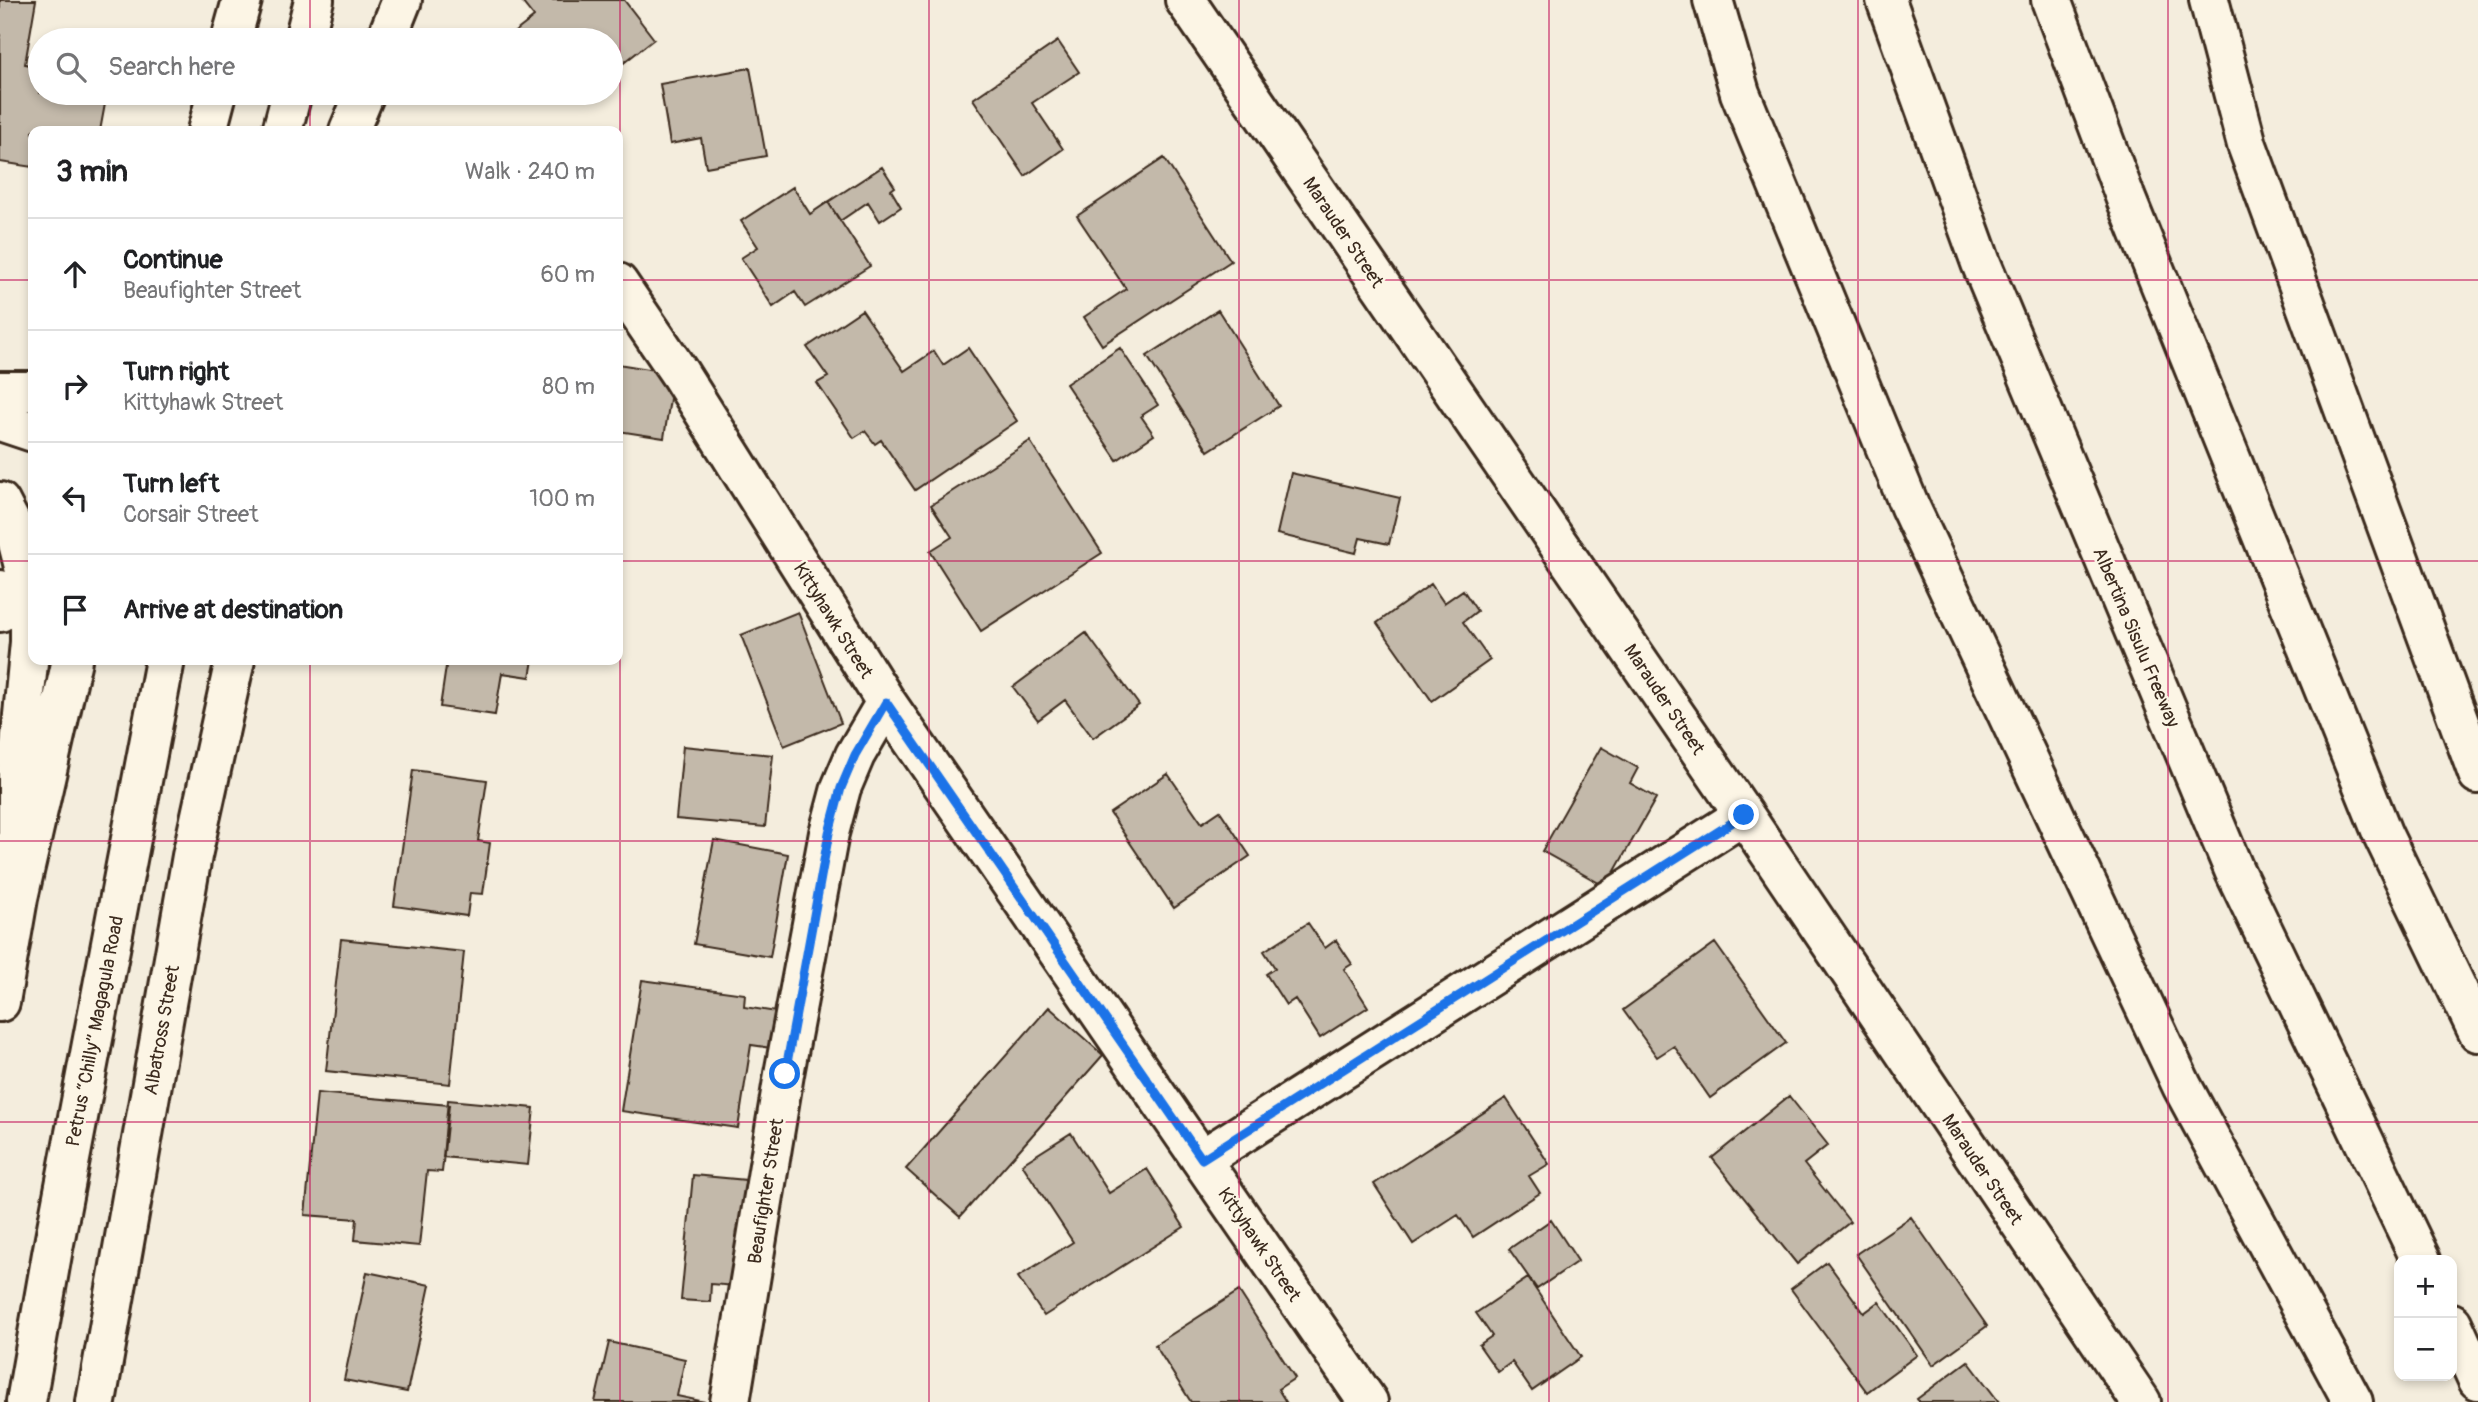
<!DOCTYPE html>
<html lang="en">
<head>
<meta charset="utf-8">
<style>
	:root { --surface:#fff; --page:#f6f6f6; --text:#202124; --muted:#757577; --line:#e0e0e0 }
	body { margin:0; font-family:Pangolin,sans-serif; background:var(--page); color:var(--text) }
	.controls { position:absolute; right:21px; bottom:21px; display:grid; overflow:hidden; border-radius:14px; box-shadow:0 4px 10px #0003 }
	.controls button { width:63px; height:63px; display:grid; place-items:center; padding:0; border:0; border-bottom:2px solid var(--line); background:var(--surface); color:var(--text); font:35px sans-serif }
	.stop { position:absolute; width:21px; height:21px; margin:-16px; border:5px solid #1a73e8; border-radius:50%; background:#fff }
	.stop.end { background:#1a73e8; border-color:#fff; box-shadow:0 2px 7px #0008 }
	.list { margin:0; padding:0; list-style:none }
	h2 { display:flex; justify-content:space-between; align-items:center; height:91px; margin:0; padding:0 28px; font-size:30px }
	h2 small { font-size:23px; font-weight:400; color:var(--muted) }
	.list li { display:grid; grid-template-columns:46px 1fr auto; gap:21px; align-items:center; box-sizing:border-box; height:112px; padding:0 28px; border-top:2px solid var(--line) }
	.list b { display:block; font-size:26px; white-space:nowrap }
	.list p { margin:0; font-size:23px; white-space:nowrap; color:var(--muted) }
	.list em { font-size:23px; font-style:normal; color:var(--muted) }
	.icon { flex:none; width:38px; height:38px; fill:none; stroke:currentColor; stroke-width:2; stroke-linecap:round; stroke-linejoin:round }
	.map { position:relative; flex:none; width:2478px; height:1402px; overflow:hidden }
	.search { position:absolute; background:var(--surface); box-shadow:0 4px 10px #0003; left:28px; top:28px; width:595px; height:77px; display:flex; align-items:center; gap:18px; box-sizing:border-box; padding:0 24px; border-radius:38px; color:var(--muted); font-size:26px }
	.panel { position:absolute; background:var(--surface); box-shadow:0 4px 10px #0003; left:28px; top:126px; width:595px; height:539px; border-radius:14px }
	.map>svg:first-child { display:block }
	.building { fill:#c3b9aa; stroke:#3b2a1e; stroke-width:2 }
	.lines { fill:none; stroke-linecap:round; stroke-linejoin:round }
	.minor-casing { stroke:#3b2a1e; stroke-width:44 }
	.major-casing { stroke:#3b2a1e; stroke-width:44 }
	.highway-casing { stroke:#3b2a1e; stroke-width:44 }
	.minor { stroke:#fcf5e5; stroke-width:38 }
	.major { stroke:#fcf5e5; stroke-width:38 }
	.highway { stroke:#fcf5e5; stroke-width:38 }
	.route { stroke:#1a73e8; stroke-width:9 }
	.grid { fill:none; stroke:#c2185b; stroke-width:2; stroke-opacity:0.55 }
	.labels { text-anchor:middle; stroke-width:5; stroke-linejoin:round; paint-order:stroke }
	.street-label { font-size:19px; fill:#3b2a1e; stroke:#fcf5e5 }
</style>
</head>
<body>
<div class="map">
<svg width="2478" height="1402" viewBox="0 0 2478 1402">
	<rect width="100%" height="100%" fill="#f4eddd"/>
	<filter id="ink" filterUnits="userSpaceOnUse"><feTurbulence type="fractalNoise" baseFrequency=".0143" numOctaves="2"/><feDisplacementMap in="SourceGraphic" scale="14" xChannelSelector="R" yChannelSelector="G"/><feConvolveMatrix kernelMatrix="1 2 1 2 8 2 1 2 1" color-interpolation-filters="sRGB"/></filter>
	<g filter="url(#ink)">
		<!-- building -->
		<path class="building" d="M0 0H36L25 64 40 67V93H107L100 131H33V167L0 162Z
			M526 0H624L654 39 611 73V40H516L511 35 534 17 523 3Z
			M1058 41 1079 72 1032 103 1063 149 1025 176 973 99Z
			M750 68 766 156 706 167 701 138 670 144 660 84Z
			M1164 158 1231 261 1102 345 1084 317 1126 289 1077 216Z
			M882 167 895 187 891 190 901 207 880 221 868 202 840 221 828 202Z
			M793 187 810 214 828 202 870 266 805 307 795 292 773 307 741 258 758 247 741 221Z
			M862 310 904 371 934 351 943 365 968 348 1017 421 915 490 881 440 875 444 865 431 854 438 817 383 828 377 807 347Z
			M1218 310 1279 406 1208 451 1147 356Z
			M1120 348 1158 405 1141 416 1154 435 1117 460 1066 384Z
			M618 364 674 373 664 438 618 431Z
			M1030 441 1102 553 981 631 930 551 952 537 931 505Z
			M1291 473 1400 498 1389 544 1360 538 1356 553 1277 534Z
			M1431 584 1444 603 1463 590 1477 611 1463 622 1490 660 1432 701 1377 623Z
			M798 612 841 723 784 746 741 635Z
			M1086 633 1139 705 1093 738 1065 700 1038 720 1013 687Z
			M447 660H533L530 677 502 673 495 715 440 707Z
			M683 746 773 755 765 827 676 819Z
			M1601 747 1638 768 1630 783 1656 798 1606 887 1542 851Z
			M413 770 487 780 478 841 490 843 483 894 470 893 467 916 394 906Z
			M1168 774 1202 823 1220 811 1250 856 1174 908 1110 813Z
			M714 840 788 854 770 957 694 944Z
			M1308 923 1325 948 1336 940 1352 964 1344 969 1368 1007 1320 1038 1295 999 1286 1005 1266 974 1275 968 1264 951Z
			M341 939 464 952 450 1084 326 1071Z
			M1715 943 1786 1043 1710 1098 1674 1046 1657 1057 1623 1010Z
			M642 980 745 994 744 1007 783 1013 778 1049 751 1045 738 1128 621 1111Z
			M1049 1007 1103 1055 960 1217 906 1169Z
			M317 1093 449 1105 442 1172 427 1171 419 1246 355 1240 357 1219 305 1215Z
			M1789 1096 1828 1145 1804 1164 1850 1222 1797 1264 1712 1158Z
			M1506 1098 1549 1164 1529 1176 1540 1193 1473 1237 1458 1215 1413 1244 1374 1184Z
			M448 1100 534 1108 528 1165 443 1157Z
			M1071 1133 1109 1193 1147 1169 1184 1227 1044 1316 1018 1277 1073 1242 1022 1164Z
			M693 1175 746 1180 736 1286 711 1284 710 1302 681 1300Z
			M1911 1217 1987 1326 1933 1365 1856 1254Z
			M1551 1220 1578 1261 1537 1289 1509 1249Z
			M1827 1262 1864 1313 1879 1302 1917 1355 1867 1392 1791 1289Z
			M367 1272 430 1285 407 1392 344 1380Z
			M1528 1278 1581 1357 1532 1391 1512 1362 1498 1372 1479 1345 1492 1336 1476 1313Z
			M1239 1291 1295 1378 1278 1389 1286 1402H1191L1155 1345Z
			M609 1342 685 1359 677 1396 705 1402H595Z
			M1968 1361 1999 1402H1919L1917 1399Z"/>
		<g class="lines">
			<!-- minor casing -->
			<g class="minor-casing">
				<path id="minor" d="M1185 0 1744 815 2141 1402
					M618 283 680 374 886 702 1368 1402
					M0 421 33 432
					M0 590 2 599 0 612
					M1202 1159 1744 815
					M96 1402 192 856 235 660
					M730 1402 784 1074 829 833 841 788 855 755 886 702"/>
			</g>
			<!-- major casing -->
			<g class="major-casing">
				<path id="major" d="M231 40 242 0
					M304 40 314 0
					M386 40 402 0
					M207 131 217 93
					M282 131 292 93
					M349 131 365 93
					M0 391H33
					M0 502 15 531 30 590V642L18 767V898
					M0 1002 18 898 72 660
					M26 1402 52 1254 165 660"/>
			</g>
			<!-- highway casing -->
			<g class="highway-casing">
				<path id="highway" d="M1713 0 1740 93 1910 507 2182 1086 2353 1402
					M1886 0 1981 263 2234 870 2421 1260
					M2051 0 2126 199 2383 835 2478 1032
					M2209 0 2247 145 2478 774
					M2452 1323 2478 1380"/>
			</g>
			<!-- minor -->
			<use href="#minor" class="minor"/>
			<!-- major -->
			<use href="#major" class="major"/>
			<!-- highway -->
			<use href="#highway" class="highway"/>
		</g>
	</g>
	<g class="lines" filter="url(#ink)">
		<!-- route -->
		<path class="route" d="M785 1074 829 833 841 788 855 755 886 702 1202 1159 1744 815"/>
	</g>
	<!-- grid -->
	<path class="grid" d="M310 0V40M620 0V1402M929 0V1402M1239 0V1402M1549 0V1402M1858 0V1402M2168 0V1402M310 93V131M0 280H33M618 280H2478M0 561H33M618 561H2478M310 660V1402M0 841H2478M0 1122H2478"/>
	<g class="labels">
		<!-- street labels -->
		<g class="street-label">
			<text transform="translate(1344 232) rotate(56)" y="7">Marauder Street</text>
			<text transform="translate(834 620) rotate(58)" y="7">Kittyhawk Street</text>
			<text transform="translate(2137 637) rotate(67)" y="7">Albertina Sisulu Freeway</text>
			<text transform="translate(1665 699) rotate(56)" y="7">Marauder Street</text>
			<text transform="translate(161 1030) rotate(-80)" y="7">Albatross Street</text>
			<text transform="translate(94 1031) rotate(-79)" y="7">Petrus “Chilly” Magagula Road</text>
			<text transform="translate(1983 1169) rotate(56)" y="7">Marauder Street</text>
			<text transform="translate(765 1191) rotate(-81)" y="7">Beaufighter Street</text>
			<text transform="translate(1260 1244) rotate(56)" y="7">Kittyhawk Street</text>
		</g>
	</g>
</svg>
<div class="controls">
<button>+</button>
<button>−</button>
</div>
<div class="stop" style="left:785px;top:1074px"></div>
<div class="stop end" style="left:1744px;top:815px"></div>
<div class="search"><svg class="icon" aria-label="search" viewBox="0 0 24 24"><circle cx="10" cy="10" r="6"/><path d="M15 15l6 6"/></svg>Search here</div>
<section class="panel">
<h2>3 min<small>Walk · 240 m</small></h2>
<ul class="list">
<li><svg class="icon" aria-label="ahead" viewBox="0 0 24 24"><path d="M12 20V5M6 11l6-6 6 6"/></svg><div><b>Continue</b><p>Beaufighter Street</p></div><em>60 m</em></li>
<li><svg class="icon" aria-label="right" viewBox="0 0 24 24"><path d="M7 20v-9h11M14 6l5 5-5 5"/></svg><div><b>Turn right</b><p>Kittyhawk Street</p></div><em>80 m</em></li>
<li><svg class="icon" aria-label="left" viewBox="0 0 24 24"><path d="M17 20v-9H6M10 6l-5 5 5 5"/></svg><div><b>Turn left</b><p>Corsair Street</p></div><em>100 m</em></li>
<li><svg class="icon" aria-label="arrive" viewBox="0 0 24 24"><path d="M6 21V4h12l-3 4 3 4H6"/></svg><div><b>Arrive at destination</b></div></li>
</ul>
</section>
</div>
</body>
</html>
